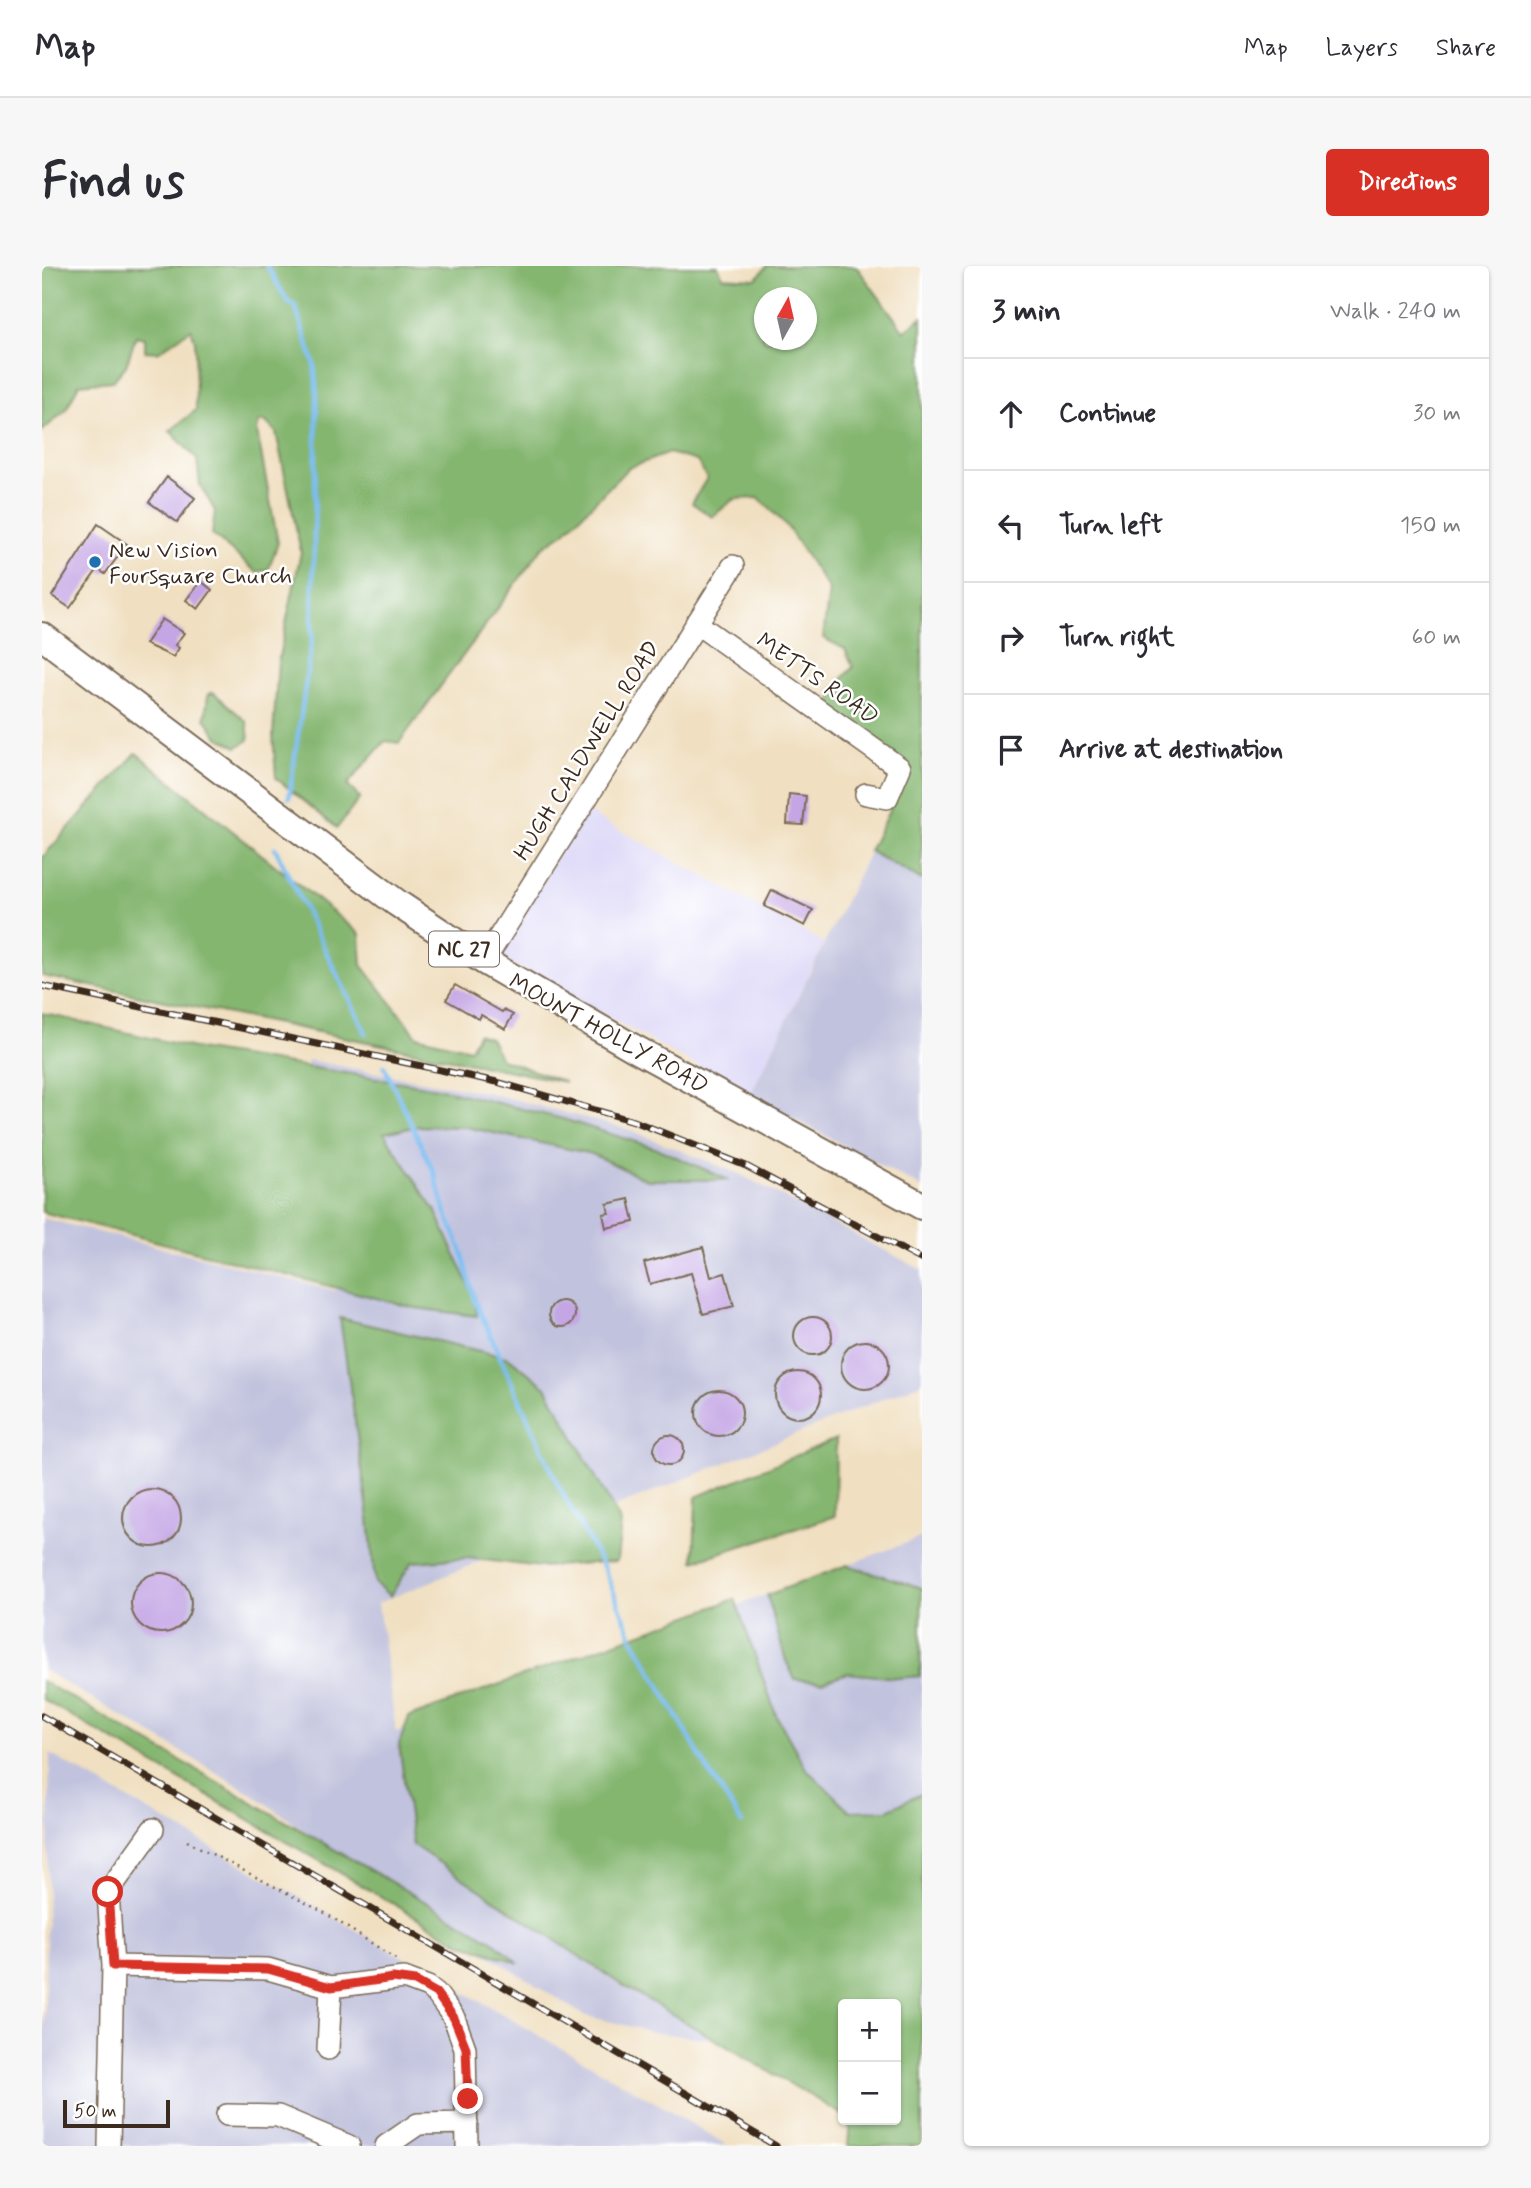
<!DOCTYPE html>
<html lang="en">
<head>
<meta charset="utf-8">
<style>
	:root { --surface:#fff; --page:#f7f7f7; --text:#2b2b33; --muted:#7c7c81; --line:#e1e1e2; --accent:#d93025 }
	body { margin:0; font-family:Mynerve,sans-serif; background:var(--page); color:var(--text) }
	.controls { position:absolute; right:21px; bottom:21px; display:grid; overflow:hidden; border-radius:7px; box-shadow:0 2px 5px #0004 }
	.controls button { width:63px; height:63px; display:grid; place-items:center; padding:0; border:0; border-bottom:2px solid var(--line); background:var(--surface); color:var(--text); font:35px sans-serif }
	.compass { position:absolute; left:712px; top:21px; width:63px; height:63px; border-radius:50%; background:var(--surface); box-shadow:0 2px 5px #0004; rotate:8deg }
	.scale { position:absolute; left:21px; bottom:18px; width:107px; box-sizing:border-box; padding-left:7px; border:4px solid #3b2a1e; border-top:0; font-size:19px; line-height:24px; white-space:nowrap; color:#3b2a1e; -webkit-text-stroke:5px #fff; paint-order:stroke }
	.stop { position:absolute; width:21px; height:21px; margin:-16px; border:5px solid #d93025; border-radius:50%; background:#fff }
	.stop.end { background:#d93025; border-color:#fff; box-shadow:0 2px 7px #0008 }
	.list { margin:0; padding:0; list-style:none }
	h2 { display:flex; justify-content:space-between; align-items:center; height:91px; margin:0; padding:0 28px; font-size:30px }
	h2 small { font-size:23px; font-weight:400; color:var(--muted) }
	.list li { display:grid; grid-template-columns:46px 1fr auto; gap:21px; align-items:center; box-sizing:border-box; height:112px; padding:0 28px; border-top:2px solid var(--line) }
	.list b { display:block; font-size:26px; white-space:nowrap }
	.list em { font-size:23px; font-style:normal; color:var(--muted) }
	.icon { flex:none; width:38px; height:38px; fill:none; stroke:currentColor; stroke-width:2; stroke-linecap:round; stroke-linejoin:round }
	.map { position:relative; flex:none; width:880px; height:1880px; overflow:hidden; border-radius:7px }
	header { display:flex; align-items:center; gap:42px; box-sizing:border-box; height:98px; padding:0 35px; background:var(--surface); border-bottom:2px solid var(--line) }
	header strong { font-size:33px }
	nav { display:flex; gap:38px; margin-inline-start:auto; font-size:24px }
	.intro { display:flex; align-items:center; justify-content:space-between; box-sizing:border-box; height:168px; padding:0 42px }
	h1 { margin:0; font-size:49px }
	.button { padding:18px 32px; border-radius:7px; background:var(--accent); color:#fff; font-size:24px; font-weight:700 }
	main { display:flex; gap:42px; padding:0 42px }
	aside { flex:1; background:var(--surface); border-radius:7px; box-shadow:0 2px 5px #0004 }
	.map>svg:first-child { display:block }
	.built { fill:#dbd6f7 }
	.industrial { fill:#c1c2dd }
	.forest { fill:#84b66f; stroke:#607046; stroke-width:2; fill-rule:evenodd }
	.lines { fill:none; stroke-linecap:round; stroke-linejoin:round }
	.stream { stroke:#7cbdf1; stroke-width:4.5 }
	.building { fill:#c4a6e5 }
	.minor-casing { stroke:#7a6957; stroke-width:24 }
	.major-casing { stroke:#7a6957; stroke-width:30 }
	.path { stroke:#7a6957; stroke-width:2.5; stroke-dasharray:2 5; stroke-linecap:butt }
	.minor { stroke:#fff; stroke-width:21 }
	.major { stroke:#fff; stroke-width:26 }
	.rail-casing { stroke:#3b2a1e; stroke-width:7 }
	.rail { stroke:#fff; stroke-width:4.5; stroke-dasharray:13; stroke-linecap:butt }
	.route { stroke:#d93025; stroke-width:9 }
	.poi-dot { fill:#1f6fb2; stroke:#fff; stroke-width:2.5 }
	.labels { text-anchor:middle; stroke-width:5; stroke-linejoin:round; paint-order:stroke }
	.shield { fill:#fff; stroke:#766a62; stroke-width:2 }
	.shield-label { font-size:21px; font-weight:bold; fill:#3b2a1e }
	.poi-label { font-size:23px; fill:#3b2a1e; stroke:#fff; text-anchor:start }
	.street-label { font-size:23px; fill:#3b2a1e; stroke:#fff }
</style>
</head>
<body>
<header>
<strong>Map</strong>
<nav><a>Map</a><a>Layers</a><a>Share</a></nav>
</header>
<div class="intro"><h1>Find us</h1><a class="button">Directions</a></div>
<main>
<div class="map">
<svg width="880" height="1880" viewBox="0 0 880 1880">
	<rect width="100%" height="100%" fill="#fff"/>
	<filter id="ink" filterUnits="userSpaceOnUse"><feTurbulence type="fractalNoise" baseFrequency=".0143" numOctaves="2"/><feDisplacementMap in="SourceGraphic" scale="14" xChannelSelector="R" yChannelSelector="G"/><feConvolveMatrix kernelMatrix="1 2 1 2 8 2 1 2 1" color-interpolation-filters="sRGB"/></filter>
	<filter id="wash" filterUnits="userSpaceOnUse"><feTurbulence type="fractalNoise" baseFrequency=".00686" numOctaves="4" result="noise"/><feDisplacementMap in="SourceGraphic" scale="28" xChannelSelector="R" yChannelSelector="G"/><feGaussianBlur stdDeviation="1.57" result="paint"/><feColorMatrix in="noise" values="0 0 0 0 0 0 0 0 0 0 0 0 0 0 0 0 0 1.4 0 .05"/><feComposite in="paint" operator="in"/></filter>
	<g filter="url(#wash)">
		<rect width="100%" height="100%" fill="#f0dfc0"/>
		<!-- built -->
		<path class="built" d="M543 545 782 677 708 829 454 689Z"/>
		<!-- industrial -->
		<path class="industrial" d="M880 479V922L708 829Z
			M265 794 447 827 585 863 699 909 880 1004V1117L336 1337 354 1466 880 1271V1702L701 1770 662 1772 615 1767 541 1749 373 1642 209 1527 0 1403V952L294 1025Z
			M8 1488 625 1843 686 1880H0Z"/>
		<!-- forest -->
		<path class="forest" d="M0 0H676L681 11 714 13 725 0H814L862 65 880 51V614L827 585 869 501 789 445 790 425 811 401 803 383 781 372 787 324 744 259 717 232 692 233 670 251 650 237 665 212 655 195 627 187 586 202 523 266 500 282 357 477 343 475 305 519 318 532 295 562 234 512 231 470 236 396 259 286 234 166 223 155 217 156 215 165 236 277 226 304 214 306 170 268 173 245 158 219 155 193 128 165 154 144 153 76 149 63 116 86 103 85V72L94 70 84 100 71 115 37 118 24 144 0 165ZM722 32H764V74H722Z
			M171 426 205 456 207 474 195 481 176 471 163 452 166 429Z
			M94 487 318 668 320 699 375 770 428 783 436 768 448 772 459 793 523 816 0 710V592Z
			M0 747 156 783 395 822 521 853 616 883 687 914H605L550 888 424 861 377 860 342 867 393 944 432 1030 435 1050 373 1042 0 946Z
			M298 1052 467 1092 504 1121 579 1257 575 1295 499 1301 425 1292 370 1296 348 1330 333 1317 327 1252Z
			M794 1173 793 1250 652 1295 654 1231Z
			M805 1299 880 1322 878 1410 856 1412 805 1407 780 1416 753 1413 744 1395 725 1329Z
			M693 1333 734 1449 764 1503 808 1545 846 1544 880 1527V1880H806L808 1854H854V1738H801V1849L577 1717 371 1579 357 1478 367 1451Z
			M0 1415 448 1673 477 1697 417 1676 0 1433Z"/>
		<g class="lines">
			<!-- stream -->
			<path class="stream" d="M225 0 246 36 253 40 272 97 275 129 270 373 247 532
				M233 582 324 767
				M342 800 392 906 404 947 421 989 433 1035 516 1219 562 1302 590 1371 663 1499 700 1557"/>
		</g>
		<g id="blocks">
			<!-- building -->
			<path class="building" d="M125 211 153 232 135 256 107 236Z
				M56 258 85 278 63 308 56 303 28 342 10 330Z
				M159 315 170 324 156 343 144 334Z
				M120 353 142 367 133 379 137 382 131 391 103 378Z
				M747 528 764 530 761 559 745 558Z
				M730 624 771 644 763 660 722 640Z
				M413 719 460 746 462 744 471 749 463 763 439 749 437 753 404 734Z
				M587 933 592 956 564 962 561 948 567 947 565 938Z
				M661 981 669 1011 683 1007 692 1040 661 1048 649 1007 608 1018 602 997Z
				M507 1048a13 13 0 1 1 26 0a13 13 0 1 1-26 0Z
				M752 1070a19 19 0 1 1 38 0a19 19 0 1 1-38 0Z
				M799 1099a24 24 0 1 1 48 0a24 24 0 1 1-48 0Z
				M733 1129a23 23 0 1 1 46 0a23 23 0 1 1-46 0Z
				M654 1147a23 23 0 1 1 46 0a23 23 0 1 1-46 0Z
				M612 1184a15 15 0 1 1 30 0a15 15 0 1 1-30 0Z
				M81 1252a29 29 0 1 1 58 0a29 29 0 1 1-58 0Z
				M89 1337a30 30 0 1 1 60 0a30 30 0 1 1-60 0Z"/>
		</g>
	</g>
	<g filter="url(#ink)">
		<use href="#blocks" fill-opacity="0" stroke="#7a6957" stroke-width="2"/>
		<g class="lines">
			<!-- minor casing -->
			<g class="minor-casing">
				<path id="minor" d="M654 357 858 502 845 532 824 528
					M442 695 691 300
					M71 1700 226 1703 289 1721 362 1712 386 1721 394 1727 412 1752 423 1782 425 1880
					M286 1783 289 1721
					M185 1849 236 1850 307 1880
					M67 1880 71 1700 66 1626 111 1563
					M344 1880 376 1858 425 1857"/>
			</g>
			<!-- major casing -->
			<g class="major-casing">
				<path id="major" d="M0 370 355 637 442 695 590 781 880 940"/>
			</g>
			<!-- path -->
			<path class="path" d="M145 1575 283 1647 357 1695"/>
			<!-- minor -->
			<use href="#minor" class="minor"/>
			<!-- major -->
			<use href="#major" class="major"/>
			<!-- rail casing -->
			<g class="rail-casing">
				<path id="rail" d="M0 720 455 816 592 855 704 900 880 994
					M0 1450 734 1880"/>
			</g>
			<!-- rail -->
			<use href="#rail" class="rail"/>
		</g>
	</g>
	<g class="lines" filter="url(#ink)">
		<!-- route -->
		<path class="route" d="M66 1626 71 1700 226 1703 289 1721 351 1712 373 1715 394 1727 412 1752 424 1782 426 1833"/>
	</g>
	<!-- markers -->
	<circle class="poi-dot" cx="53" cy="296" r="7"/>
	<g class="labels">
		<!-- shield labels -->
		<rect class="shield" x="387" y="665.5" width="70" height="35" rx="5"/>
		<g class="shield-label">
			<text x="422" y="690">NC 27</text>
		</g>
		<!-- poi labels -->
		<g class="poi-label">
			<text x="67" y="291">New Vision<tspan x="67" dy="26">Foursquare Church</tspan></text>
		</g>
		<!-- street labels -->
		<g class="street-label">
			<text transform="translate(776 412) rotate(35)" y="8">METTS ROAD</text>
			<text transform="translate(544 484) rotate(-58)" y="8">HUGH CALDWELL ROAD</text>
			<text transform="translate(567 767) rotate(29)" y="8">MOUNT HOLLY ROAD</text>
		</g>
	</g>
</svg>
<div class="controls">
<button>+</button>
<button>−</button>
</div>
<svg class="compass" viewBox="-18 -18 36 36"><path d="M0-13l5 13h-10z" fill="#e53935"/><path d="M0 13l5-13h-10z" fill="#7c7c81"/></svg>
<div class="scale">50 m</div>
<div class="stop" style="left:66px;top:1626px"></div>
<div class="stop end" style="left:426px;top:1833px"></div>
</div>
<aside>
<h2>3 min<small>Walk · 240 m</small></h2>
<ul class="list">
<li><svg class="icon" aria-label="ahead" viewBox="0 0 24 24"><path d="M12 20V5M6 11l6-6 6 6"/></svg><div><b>Continue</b></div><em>30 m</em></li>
<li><svg class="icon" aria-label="left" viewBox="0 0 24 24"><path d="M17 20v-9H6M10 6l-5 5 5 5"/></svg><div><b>Turn left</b></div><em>150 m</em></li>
<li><svg class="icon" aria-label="right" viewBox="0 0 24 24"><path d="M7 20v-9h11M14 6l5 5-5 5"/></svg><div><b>Turn right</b></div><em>60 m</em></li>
<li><svg class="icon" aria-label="arrive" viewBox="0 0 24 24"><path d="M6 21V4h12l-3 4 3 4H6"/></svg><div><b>Arrive at destination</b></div></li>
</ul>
</aside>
</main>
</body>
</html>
